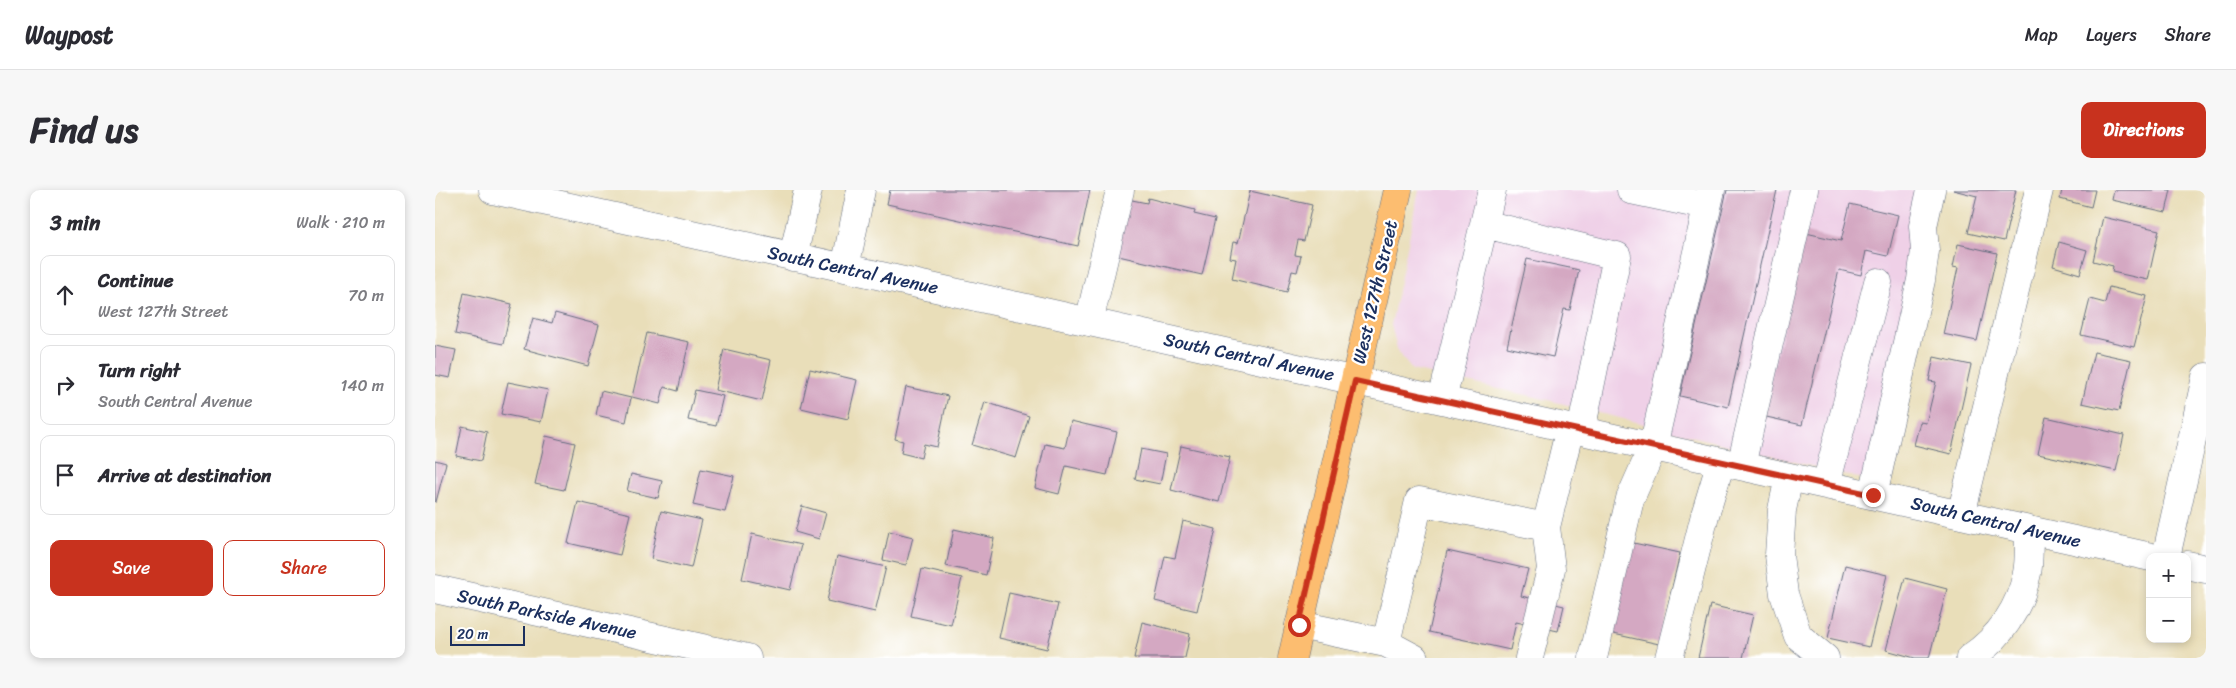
<!DOCTYPE html>
<html lang="en">
<head>
<meta charset="utf-8">
<style>
	:root { --surface:#fff; --page:#f7f7f7; --text:#2b2b33; --muted:#7c7c81; --line:#e1e1e2; --accent:#c8321e }
	body { margin:0; font-family:Sriracha,sans-serif; background:var(--page); color:var(--text) }
	.controls { position:absolute; right:15px; bottom:15px; display:grid; overflow:hidden; border-radius:10px; box-shadow:0 2px 8px #0003 }
	.controls button { width:45px; height:45px; display:grid; place-items:center; padding:0; border:0; border-bottom:1px solid var(--line); background:var(--surface); color:var(--text); font:25px sans-serif }
	.scale { position:absolute; left:15px; bottom:12px; width:75px; box-sizing:border-box; padding-left:5px; border:2px solid #1b2f5e; border-top:0; font-size:14px; line-height:18px; white-space:nowrap; color:#1b2f5e; -webkit-text-stroke:4px #fff; paint-order:stroke }
	.stop { position:absolute; width:15px; height:15px; margin:-11px; border:4px solid #c8321e; border-radius:50%; background:#fff }
	.stop.end { background:#c8321e; border-color:#fff; box-shadow:0 1px 5px #0008 }
	.list { margin:0; padding:0; list-style:none }
	h2 { display:flex; justify-content:space-between; align-items:center; height:65px; margin:0; padding:0 20px; font-size:21px }
	h2 small { font-size:16px; font-weight:400; color:var(--muted) }
	.list li { display:grid; grid-template-columns:32px 1fr auto; gap:15px; align-items:center; box-sizing:border-box; height:80px; margin:0 10px 10px; padding:0 10px; border:1px solid var(--line); border-radius:10px }
	.list b { display:block; font-size:19px; white-space:nowrap }
	.list p { margin:0; font-size:16px; white-space:nowrap; color:var(--muted) }
	.list em { font-size:16px; font-style:normal; color:var(--muted) }
	.actions { display:flex; gap:10px; padding:15px 20px }
	.actions a { flex:1; padding:11px 0; border:1px solid var(--accent); border-radius:10px; text-align:center; font-size:18px; color:var(--accent) }
	.actions .main { background:var(--accent); color:#fff }
	.icon { flex:none; width:28px; height:28px; fill:none; stroke:currentColor; stroke-width:2; stroke-linecap:round; stroke-linejoin:round }
	.map { position:relative; flex:none; width:1771px; height:468px; overflow:hidden; border-radius:10px }
	header { display:flex; align-items:center; gap:30px; box-sizing:border-box; height:70px; padding:0 25px; background:var(--surface); border-bottom:1px solid var(--line) }
	header strong { font-size:24px }
	nav { display:flex; gap:28px; margin-inline-start:auto; font-size:18px }
	.intro { display:flex; align-items:center; justify-content:space-between; box-sizing:border-box; height:120px; padding:0 30px }
	h1 { margin:0; font-size:35px }
	.button { padding:12px 22px; border-radius:10px; background:var(--accent); color:#fff; font-size:18px; font-weight:700 }
	main { display:flex; gap:30px; padding:0 30px }
	aside { flex:1; background:var(--surface); border-radius:10px; box-shadow:0 2px 8px #0003 }
	.map>svg:first-child { display:block }
	.built { fill:#efd0e7 }
	.building { fill:#d4a8c2 }
	.lines { fill:none; stroke-linecap:round; stroke-linejoin:round }
	.minor-casing { stroke:#636c7e; stroke-width:29 }
	.major-casing { stroke:#636c7e; stroke-width:29 }
	.minor { stroke:#fff; stroke-width:28 }
	.major { stroke:#fcbd6f; stroke-width:28 }
	.route { stroke:#c8321e; stroke-width:6 }
	.labels { text-anchor:middle; stroke-width:4.5; stroke-linejoin:round; paint-order:stroke }
	.street-label { font-size:18px; fill:#1b2f5e; stroke:#fff }
</style>
</head>
<body>
<header>
<strong>Waypost</strong>
<nav><a>Map</a><a>Layers</a><a>Share</a></nav>
</header>
<div class="intro"><h1>Find us</h1><a class="button">Directions</a></div>
<main>
<aside>
<h2>3 min<small>Walk · 210 m</small></h2>
<ul class="list">
<li><svg class="icon" aria-label="ahead" viewBox="0 0 24 24"><path d="M12 20V5M6 11l6-6 6 6"/></svg><div><b>Continue</b><p>West 127th Street</p></div><em>70 m</em></li>
<li><svg class="icon" aria-label="right" viewBox="0 0 24 24"><path d="M7 20v-9h11M14 6l5 5-5 5"/></svg><div><b>Turn right</b><p>South Central Avenue</p></div><em>140 m</em></li>
<li><svg class="icon" aria-label="arrive" viewBox="0 0 24 24"><path d="M6 21V4h12l-3 4 3 4H6"/></svg><div><b>Arrive at destination</b></div></li>
</ul>
<div class="actions"><a class="main">Save</a><a>Share</a></div>
</aside>
<div class="map">
<svg width="1771" height="468" viewBox="0 0 1771 468">
	<rect width="100%" height="100%" fill="#fff"/>
	<filter id="ink" filterUnits="userSpaceOnUse"><feTurbulence type="fractalNoise" baseFrequency=".02" numOctaves="2"/><feDisplacementMap in="SourceGraphic" scale="10" xChannelSelector="R" yChannelSelector="G"/><feConvolveMatrix kernelMatrix="1 2 1 2 8 2 1 2 1" color-interpolation-filters="sRGB"/></filter>
	<filter id="wash" filterUnits="userSpaceOnUse"><feTurbulence type="fractalNoise" baseFrequency=".0096" numOctaves="4" result="noise"/><feDisplacementMap in="SourceGraphic" scale="20" xChannelSelector="R" yChannelSelector="G"/><feGaussianBlur stdDeviation="1.12" result="paint"/><feColorMatrix in="noise" values="0 0 0 0 0 0 0 0 0 0 0 0 0 0 0 0 0 1.4 0 .05"/><feComposite in="paint" operator="in"/></filter>
	<g filter="url(#wash)">
		<rect width="100%" height="100%" fill="#e9deb9"/>
		<!-- built -->
		<path class="built" d="M984 0H1488L1480 87 1436 291 1101 207 977 180 963 162 956 135Z"/>
		<g id="blocks">
			<!-- building -->
			<path class="building" d="M455 0H655L643 56 452 14Z
				M1292 0H1342L1293 217 1245 206Z
				M1581 0 1569 51 1533 43 1542 6 1518 0Z
				M1627 0H1660L1656 17 1625 9Z
				M1679 0H1736L1731 22 1677 10Z
				M815 1 877 15 869 51 863 50 860 65 866 66 862 82 857 81 852 102 797 89 801 69 795 68 798 52 803 53Z
				M713 8 760 20 759 24 780 29 767 85 679 65 692 9 712 13Z
				M1415 14 1463 25 1453 66 1431 61 1426 85 1404 80 1367 235 1327 226 1371 43 1406 51Z
				M1668 27 1724 40 1713 90 1677 82 1678 76 1658 71Z
				M1624 52 1652 60 1645 84 1618 76Z
				M1523 54 1562 63 1542 151 1508 144 1523 78 1518 77Z
				M1092 69 1144 80 1135 120 1129 119 1118 167 1072 157Z
				M1674 97 1712 106 1699 157 1646 145 1655 109 1670 113Z
				M29 103 77 114 68 154 20 144Z
				M120 123 164 135 153 176 89 159 98 128 117 133Z
				M212 143 254 152 243 201 229 197 225 214 197 207Z
				M0 156 21 160 15 188 0 185Z
				M289 159 336 170 327 211 280 200Z
				M1659 162 1696 170 1684 221 1647 213Z
				M1499 167 1536 175 1516 264 1479 255 1485 232 1491 233 1501 192 1494 191Z
				M375 179 422 190 413 229 366 218Z
				M73 192 113 200 106 232 66 224Z
				M471 197 513 206 502 257 489 254 486 268 466 263 468 251 460 249Z
				M260 200 288 206 281 236 253 230Z
				M166 201 196 208 191 232 161 225Z
				M550 212 594 226 581 268 537 255Z
				M1611 227 1689 245 1681 281 1603 264Z
				M636 231 682 242 672 285 631 276 624 304 600 298 610 254 630 258Z
				M27 236 52 242 46 271 21 266Z
				M111 246 140 253 129 300 100 294Z
				M746 256 795 267 784 312 736 300Z
				M706 259 731 264 725 294 700 289Z
				M0 270 11 273 1 312H0Z
				M266 279 299 286 290 322 258 315Z
				M196 284 227 291 223 308 192 301Z
				M143 312 195 324 185 365 133 353Z
				M367 316 391 323 384 349 360 342Z
				M226 321 267 330 256 378 216 369Z
				M748 331 781 339 762 421 720 411 730 366 740 368Z
				M519 339 559 348 551 385 511 376Z
				M454 341 478 347 471 375 448 370Z
				M317 344 366 355 355 400 307 389Z
				M1194 352 1245 363 1224 454 1174 443Z
				M1012 361 1093 379 1086 406 1129 416 1123 441 1081 432 1075 460 994 442Z
				M402 366 451 377 440 422 392 411Z
				M1410 375 1452 385 1434 457 1393 448Z
				M487 379 527 388 516 435 476 426Z
				M1470 388 1512 399 1494 468H1480L1451 460Z
				M574 403 623 414 612 459 564 448Z
				M1275 415 1318 425 1308 468H1263Z
				M707 432 755 444 750 468H699Z"/>
		</g>
	</g>
	<g filter="url(#ink)">
		<use href="#blocks" fill-opacity="0" stroke="#636c7e" stroke-width="1"/>
		<g class="lines">
			<!-- minor casing -->
			<g class="minor-casing">
				<path id="minor" d="M58 0 1716 367
					M1196 0 1272 16
					M1049 34 1057 0
					M358 67 373 0
					M410 78 426 0
					M654 132 685 0
					M1007 210 1049 34 1182 66 1146 241
					M1306 276 1369 0
					M1354 287 1347 320 1344 365 1349 404 1363 446 1390 468
					M1391 295 1443 92
					M1438 305 1486 90 1490 61 1488 36 1496 0
					M1526 325 1604 0
					M1731 367 1771 187
					M1752 375 1771 379
					M0 399 312 468
					M864 435 951 453 984 311 1111 337 1135 238
					M951 453 979 468
					M1094 468 1116 379 1111 337
					M1158 468 1195 309 1218 257 1276 0
					M1234 468 1270 325 1286 272
					M1535 468C1565 448 1585 418 1592 383 1595 369 1593 353 1594 340"/>
			</g>
			<!-- major casing -->
			<g class="major-casing">
				<path id="major" d="M857 468 963 0"/>
			</g>
			<!-- minor -->
			<use href="#minor" class="minor"/>
			<!-- major -->
			<use href="#major" class="major"/>
		</g>
	</g>
	<g class="lines" filter="url(#ink)">
		<!-- route -->
		<path class="route" d="M864 435 920 191 1438 305"/>
	</g>
	<g class="labels">
		<!-- street labels -->
		<g class="street-label">
			<text transform="translate(418 80) rotate(12)" y="6">South Central Avenue</text>
			<text transform="translate(940 102) rotate(-77)" y="6">West 127th Street</text>
			<text transform="translate(814 167) rotate(12)" y="6">South Central Avenue</text>
			<text transform="translate(1561 332) rotate(13)" y="6">South Central Avenue</text>
			<text transform="translate(112 424) rotate(12)" y="6">South Parkside Avenue</text>
		</g>
	</g>
</svg>
<div class="controls">
<button>+</button>
<button>−</button>
</div>
<div class="scale">20 m</div>
<div class="stop" style="left:864px;top:435px"></div>
<div class="stop end" style="left:1438px;top:305px"></div>
</div>
</main>
</body>
</html>
